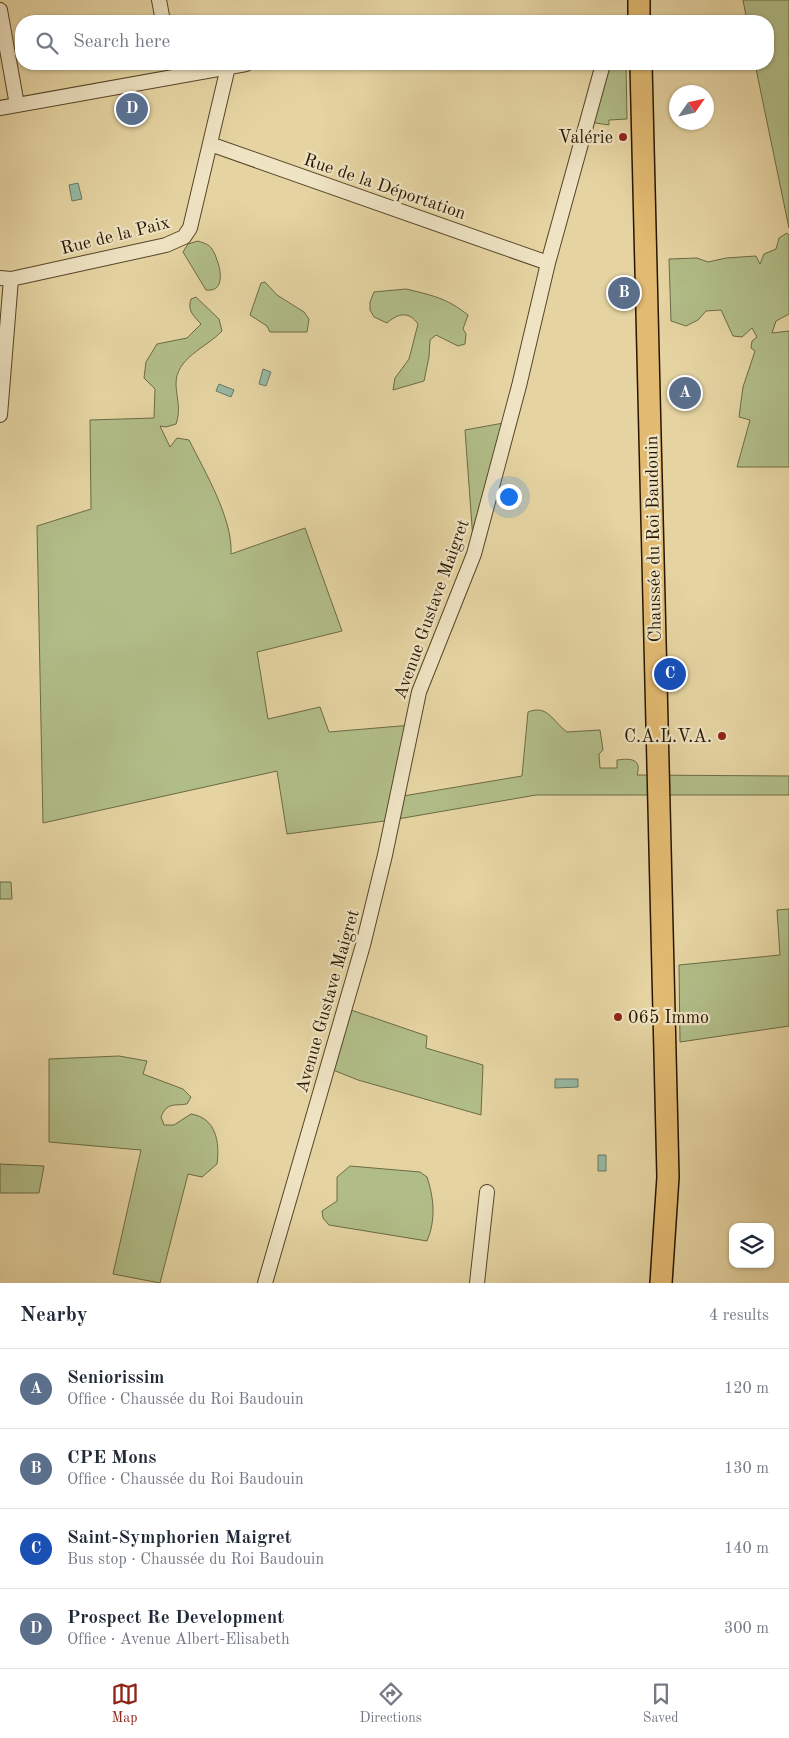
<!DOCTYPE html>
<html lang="en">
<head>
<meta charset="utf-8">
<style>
	:root { --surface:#fff; --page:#f2f2f3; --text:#1f2937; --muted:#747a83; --line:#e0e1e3; --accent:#8f2418 }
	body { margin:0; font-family:"Old Standard TT",serif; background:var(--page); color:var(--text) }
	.controls { position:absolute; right:15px; bottom:15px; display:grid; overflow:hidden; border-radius:10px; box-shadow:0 1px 4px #0004 }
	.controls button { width:45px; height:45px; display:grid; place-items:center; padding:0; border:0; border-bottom:1px solid var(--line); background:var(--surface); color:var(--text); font:25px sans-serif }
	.compass { position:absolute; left:669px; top:85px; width:45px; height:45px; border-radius:50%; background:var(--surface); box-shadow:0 1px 4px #0004; rotate:56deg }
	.you { position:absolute; left:508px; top:496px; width:18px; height:18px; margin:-12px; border:4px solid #fff; border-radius:50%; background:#1a73e8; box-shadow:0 0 0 8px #1a73e833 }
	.badge { display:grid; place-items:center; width:32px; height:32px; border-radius:50%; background:var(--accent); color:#fff; font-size:16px; font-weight:700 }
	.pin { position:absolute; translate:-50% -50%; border:2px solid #fff; box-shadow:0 1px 5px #0006 }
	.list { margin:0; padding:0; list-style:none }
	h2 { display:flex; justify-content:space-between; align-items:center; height:65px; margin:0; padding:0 20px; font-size:21px }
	h2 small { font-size:16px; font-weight:400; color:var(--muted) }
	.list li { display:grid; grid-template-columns:32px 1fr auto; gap:15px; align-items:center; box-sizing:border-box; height:80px; padding:0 20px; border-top:1px solid var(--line) }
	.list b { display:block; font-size:19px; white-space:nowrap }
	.list p { margin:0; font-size:16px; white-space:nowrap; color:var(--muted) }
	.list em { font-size:16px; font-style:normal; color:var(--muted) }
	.icon { flex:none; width:28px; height:28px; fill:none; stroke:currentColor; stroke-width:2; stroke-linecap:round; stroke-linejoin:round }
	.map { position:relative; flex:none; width:789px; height:1283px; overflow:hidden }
	.search { position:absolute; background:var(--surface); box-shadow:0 1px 4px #0004; left:15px; right:15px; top:15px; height:55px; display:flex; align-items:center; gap:12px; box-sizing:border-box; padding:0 18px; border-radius:20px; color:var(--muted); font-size:19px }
	.sheet { height:385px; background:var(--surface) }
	nav { display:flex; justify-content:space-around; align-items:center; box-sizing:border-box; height:70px; border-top:1px solid var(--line); background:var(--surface); font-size:14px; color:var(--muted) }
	nav a { display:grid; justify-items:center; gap:2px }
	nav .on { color:var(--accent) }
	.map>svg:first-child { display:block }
	.green { fill:#b1bd88; stroke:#6c6a44 }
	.water { fill:#96b8a3; stroke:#6a7862 }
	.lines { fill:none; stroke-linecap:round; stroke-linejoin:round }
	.minor-casing { stroke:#574628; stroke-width:16 }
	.primary-casing { stroke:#281700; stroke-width:24 }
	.minor { stroke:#eee3c3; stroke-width:14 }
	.primary { stroke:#e2ba71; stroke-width:21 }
	.poi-dot { fill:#8f2418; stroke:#eee3c3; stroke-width:2 }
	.labels { text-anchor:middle; stroke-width:4.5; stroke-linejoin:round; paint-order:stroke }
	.poi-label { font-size:18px; fill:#281700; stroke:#eee3c3; text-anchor:end }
	.street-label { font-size:18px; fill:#281700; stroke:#eee3c3 }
</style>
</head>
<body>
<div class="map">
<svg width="789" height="1283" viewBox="0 0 789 1283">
	<rect width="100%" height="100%" fill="#e5d4a2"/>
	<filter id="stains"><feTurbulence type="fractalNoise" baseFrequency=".004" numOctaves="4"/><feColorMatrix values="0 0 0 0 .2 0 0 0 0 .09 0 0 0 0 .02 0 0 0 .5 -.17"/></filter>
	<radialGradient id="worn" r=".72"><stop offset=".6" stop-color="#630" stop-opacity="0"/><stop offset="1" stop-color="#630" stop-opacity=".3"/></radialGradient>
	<!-- green -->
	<path class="green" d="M743 0H789V228L755 64H768V21H747Z
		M605 64H626L627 119 609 120V125L589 122Z
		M787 233 789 235V314L776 321 772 333 789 331V467H737L750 420 739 417 743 387 755 351 751 348 752 341 757 337 752 328 742 337 733 336 721 310 706 311 698 320 686 326 671 321 669 259 697 258 708 262 726 258 756 256 760 264 764 254 776 249 779 238Z
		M198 241C203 243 209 244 212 249 219 260 229 293 206 290L183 252 188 244Z
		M265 282 277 295 304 312 309 319 307 332H270L267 326 250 315 261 283Z
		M406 289C431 295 447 298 468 315L463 329 466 334 465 344 458 346 436 335 430 340 429 357 424 381 393 390 395 378 409 359 418 324C409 311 398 313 387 323L374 317 370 310V302L374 292Z
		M196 297 219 319 222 331C206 348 175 358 176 385 177 400 181 410 176 424L166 427 160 426 170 447 177 438 189 440C205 472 233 519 231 554L305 528 342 631 257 652 268 719 320 707 329 732 412 725 397 797 522 776 528 712C548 704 553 722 567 732L600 730 603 750 599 754 600 768H617V760C631 758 642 759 637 775L789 776V795H536L392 820 287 834 277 771 43 823 37 526 91 509 90 420 154 418 155 389 144 378 146 362 157 344 187 338 201 324C194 316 187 311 191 299Z
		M509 422 474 554 465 430Z
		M0 882H11L12 899H0Z
		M789 909V1026L680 1042 679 965 780 955 777 910Z
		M351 1010 427 1036 426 1048 483 1065 481 1115 358 1080 333 1070Z
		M119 1056 147 1061 143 1074 183 1089 191 1097 187 1104C174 1106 167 1102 161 1117L164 1125H174L191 1114C216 1118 220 1142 217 1164L202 1177 188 1174 160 1283 113 1274 141 1150 49 1142V1059Z
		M0 1164 44 1166 39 1193H0Z
		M350 1166 420 1172 427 1177C434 1198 436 1220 427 1241L329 1225 323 1218 322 1211 337 1201V1177Z"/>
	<!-- water -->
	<path class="water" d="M78 183 82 199 72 201 69 185Z
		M263 369 271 372 266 386 259 384Z
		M219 384 234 390 231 397 216 391Z
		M555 1079H578V1087L555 1088Z
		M598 1155H606V1171H598Z"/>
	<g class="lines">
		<!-- minor casing -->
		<g class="minor-casing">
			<path id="minor" d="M159 0 163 21
				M0 10 17 105
				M0 108 246 64
				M210 144 548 263
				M0 278 11 279 166 245 184 237 190 228 228 67
				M0 415 11 279
				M265 1283 363 945 385 855 419 692 474 554 519 386 548 263 603 64
				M477 1283 487 1192"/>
		</g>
		<!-- primary casing -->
		<g class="primary-casing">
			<path id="primary" d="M639 0V21
				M641 64 668 1177 661 1283"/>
		</g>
		<!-- minor -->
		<use href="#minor" class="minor"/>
		<!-- primary -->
		<use href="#primary" class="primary"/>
	</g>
	<!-- markers -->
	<g class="poi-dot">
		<circle cx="623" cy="137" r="5"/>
		<circle cx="722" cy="736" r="5"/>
		<circle cx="618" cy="1017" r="5"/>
	</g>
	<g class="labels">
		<!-- poi labels -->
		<g class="poi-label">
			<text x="613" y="143">Valérie</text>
			<text x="712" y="742">C.A.L.V.A.</text>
			<text x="628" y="1023" text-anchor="start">065 Immo</text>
		</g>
		<!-- street labels -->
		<g class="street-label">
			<text transform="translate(385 186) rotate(19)" y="6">Rue de la Déportation</text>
			<text transform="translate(115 235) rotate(-14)" y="6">Rue de la Paix</text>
			<text transform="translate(653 539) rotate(-91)" y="6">Chaussée du Roi Baudouin</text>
			<text transform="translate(431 609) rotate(-70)" y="6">Avenue Gustave Maigret</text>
			<text transform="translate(327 1001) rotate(-74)" y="6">Avenue Gustave Maigret</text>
		</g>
	</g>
	<rect width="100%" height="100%" filter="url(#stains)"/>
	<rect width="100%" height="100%" fill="url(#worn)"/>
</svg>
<div class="controls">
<button><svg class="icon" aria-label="layers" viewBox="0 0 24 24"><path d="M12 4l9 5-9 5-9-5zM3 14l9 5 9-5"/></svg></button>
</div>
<svg class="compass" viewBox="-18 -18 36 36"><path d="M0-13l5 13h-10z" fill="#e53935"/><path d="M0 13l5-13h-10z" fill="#747a83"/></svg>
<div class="you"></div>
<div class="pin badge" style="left:685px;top:393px;background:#5c6f8a">A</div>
<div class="pin badge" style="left:624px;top:293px;background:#5c6f8a">B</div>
<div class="pin badge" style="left:670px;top:674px;background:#1a4fb4">C</div>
<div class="pin badge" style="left:132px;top:109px;background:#5c6f8a">D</div>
<div class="search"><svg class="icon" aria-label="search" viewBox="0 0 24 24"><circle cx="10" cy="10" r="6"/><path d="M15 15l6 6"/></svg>Search here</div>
</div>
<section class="sheet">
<h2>Nearby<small>4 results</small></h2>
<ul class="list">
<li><span class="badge" style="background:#5c6f8a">A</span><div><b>Seniorissim</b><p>Office · Chaussée du Roi Baudouin</p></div><em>120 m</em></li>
<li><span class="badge" style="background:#5c6f8a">B</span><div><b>CPE Mons</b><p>Office · Chaussée du Roi Baudouin</p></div><em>130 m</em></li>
<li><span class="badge" style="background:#1a4fb4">C</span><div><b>Saint-Symphorien Maigret</b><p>Bus stop · Chaussée du Roi Baudouin</p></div><em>140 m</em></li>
<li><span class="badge" style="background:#5c6f8a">D</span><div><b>Prospect Re Development</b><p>Office · Avenue Albert-Elisabeth</p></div><em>300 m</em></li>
</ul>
</section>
<nav>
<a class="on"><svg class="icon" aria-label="map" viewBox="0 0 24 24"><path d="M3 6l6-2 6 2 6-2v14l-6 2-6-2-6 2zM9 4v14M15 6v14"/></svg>Map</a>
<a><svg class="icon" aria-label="directions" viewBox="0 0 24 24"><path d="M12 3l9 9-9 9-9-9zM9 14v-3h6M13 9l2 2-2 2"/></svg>Directions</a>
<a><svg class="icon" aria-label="saved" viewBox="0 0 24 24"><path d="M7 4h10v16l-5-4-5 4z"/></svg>Saved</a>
</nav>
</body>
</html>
